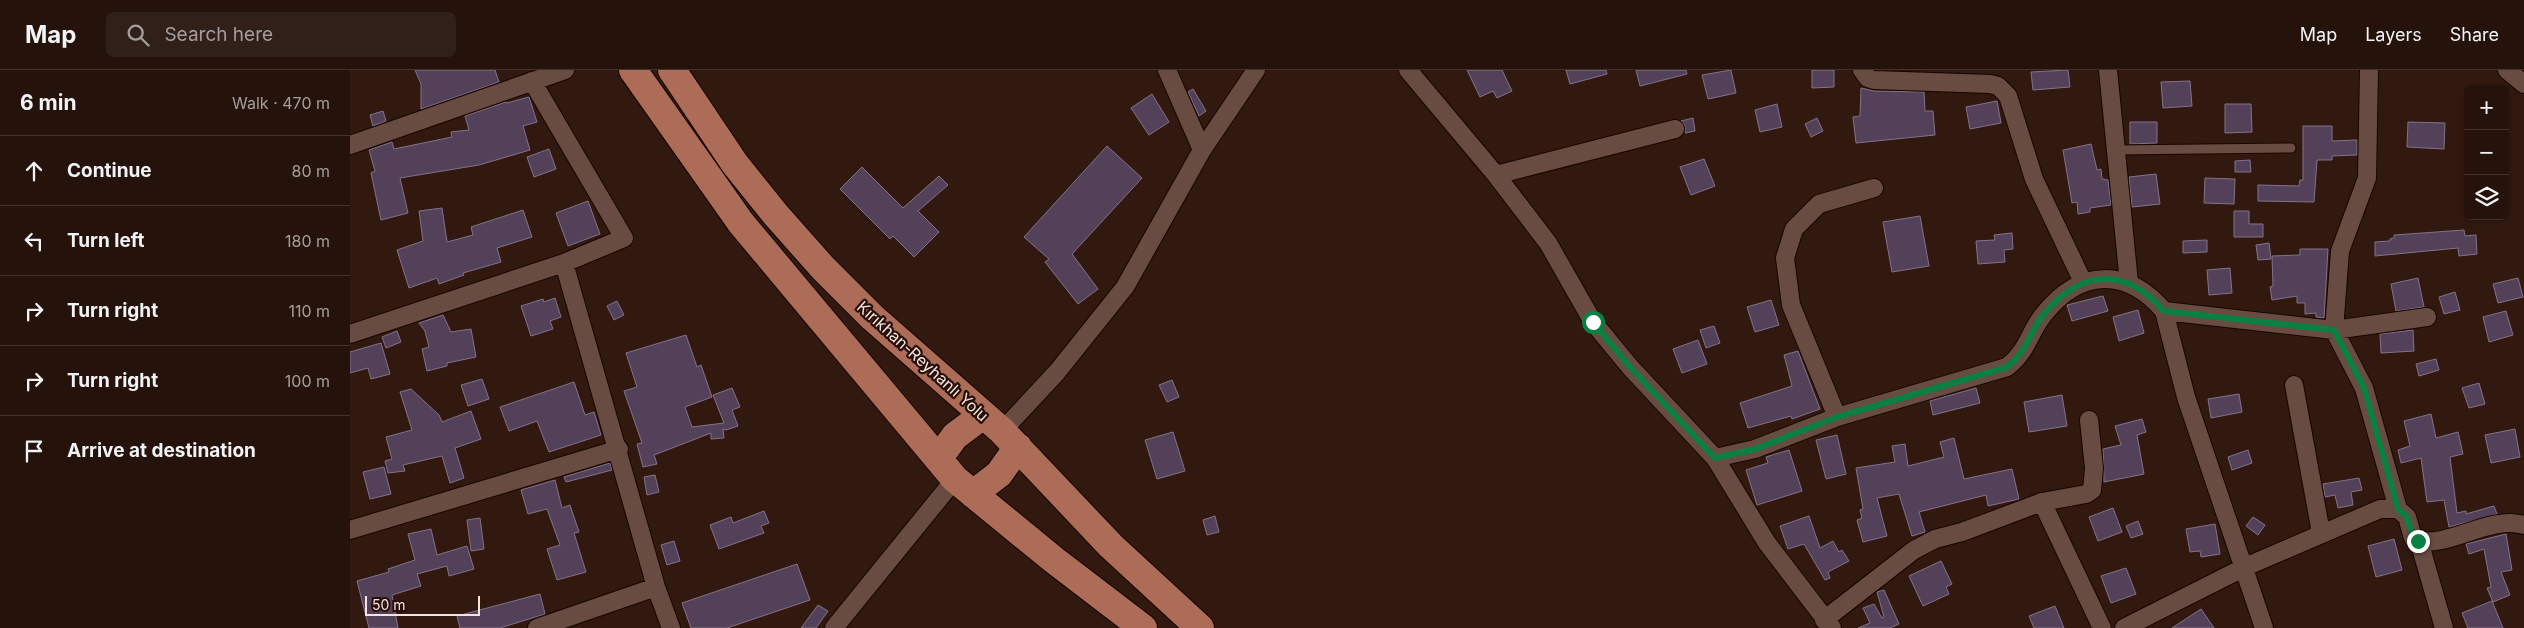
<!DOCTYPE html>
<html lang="en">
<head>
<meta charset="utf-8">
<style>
	:root { --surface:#25130b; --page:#312019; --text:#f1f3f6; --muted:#a39e9d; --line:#42322c }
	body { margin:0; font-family:Inter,sans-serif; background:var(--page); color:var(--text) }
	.controls { position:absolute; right:15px; top:15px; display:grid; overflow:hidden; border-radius:8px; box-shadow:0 2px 8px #0003 }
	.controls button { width:45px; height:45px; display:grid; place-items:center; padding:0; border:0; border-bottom:1px solid var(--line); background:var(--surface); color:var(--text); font:25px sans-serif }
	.scale { position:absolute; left:15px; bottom:12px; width:115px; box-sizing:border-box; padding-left:5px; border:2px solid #f5e3dd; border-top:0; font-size:14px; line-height:18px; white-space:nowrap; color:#f5e3dd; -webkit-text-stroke:4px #270f07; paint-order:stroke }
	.stop { position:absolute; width:15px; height:15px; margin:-11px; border:4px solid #0b8043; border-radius:50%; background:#fff }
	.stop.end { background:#0b8043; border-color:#fff; box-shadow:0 1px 5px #0008 }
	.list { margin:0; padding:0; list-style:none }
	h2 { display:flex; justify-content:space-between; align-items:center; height:65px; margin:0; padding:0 20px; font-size:21px }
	h2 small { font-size:16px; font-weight:400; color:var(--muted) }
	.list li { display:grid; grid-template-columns:32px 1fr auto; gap:15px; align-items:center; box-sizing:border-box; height:70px; padding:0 20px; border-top:1px solid var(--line) }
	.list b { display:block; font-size:19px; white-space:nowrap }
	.list em { font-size:16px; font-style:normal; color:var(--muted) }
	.icon { flex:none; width:28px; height:28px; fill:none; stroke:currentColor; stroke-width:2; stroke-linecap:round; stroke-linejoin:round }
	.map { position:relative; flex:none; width:2174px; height:558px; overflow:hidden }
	header { display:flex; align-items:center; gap:30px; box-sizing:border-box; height:70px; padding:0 25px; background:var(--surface); border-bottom:1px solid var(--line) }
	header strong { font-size:24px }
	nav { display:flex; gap:28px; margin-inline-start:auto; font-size:18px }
	.search { width:350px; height:45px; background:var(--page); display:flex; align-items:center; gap:12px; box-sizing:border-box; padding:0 18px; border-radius:8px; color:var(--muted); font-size:19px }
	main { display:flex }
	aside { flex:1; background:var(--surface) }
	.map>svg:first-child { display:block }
	.building { fill:#524158; stroke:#84728b }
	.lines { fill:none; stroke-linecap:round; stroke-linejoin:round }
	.service-casing { stroke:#180400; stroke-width:11 }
	.minor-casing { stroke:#180400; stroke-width:20 }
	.trunk-casing { stroke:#180400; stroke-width:30 }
	.service { stroke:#684c41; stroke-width:9 }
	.minor { stroke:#684c41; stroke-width:18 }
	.trunk { stroke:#ac6c58; stroke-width:28 }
	.route { stroke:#0b8043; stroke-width:6 }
	.labels { text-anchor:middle; stroke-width:4.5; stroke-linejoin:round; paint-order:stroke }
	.street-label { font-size:16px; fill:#f5e3dd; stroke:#270f07 }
</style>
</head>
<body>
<header>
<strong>Map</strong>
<div class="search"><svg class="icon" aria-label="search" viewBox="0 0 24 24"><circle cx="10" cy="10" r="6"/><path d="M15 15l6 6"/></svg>Search here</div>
<nav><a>Map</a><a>Layers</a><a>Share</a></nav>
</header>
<main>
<aside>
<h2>6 min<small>Walk · 470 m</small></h2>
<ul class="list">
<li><svg class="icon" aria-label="ahead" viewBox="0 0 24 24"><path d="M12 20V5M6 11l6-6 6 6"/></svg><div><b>Continue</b></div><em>80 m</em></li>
<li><svg class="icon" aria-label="left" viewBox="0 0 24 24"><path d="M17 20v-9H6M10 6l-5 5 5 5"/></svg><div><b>Turn left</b></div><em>180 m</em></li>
<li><svg class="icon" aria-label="right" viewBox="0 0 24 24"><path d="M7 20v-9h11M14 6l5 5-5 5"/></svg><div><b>Turn right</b></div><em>110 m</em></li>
<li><svg class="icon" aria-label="right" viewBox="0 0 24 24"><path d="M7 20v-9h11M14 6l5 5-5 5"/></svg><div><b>Turn right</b></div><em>100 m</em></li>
<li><svg class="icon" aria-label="arrive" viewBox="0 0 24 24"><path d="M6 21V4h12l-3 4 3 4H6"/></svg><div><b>Arrive at destination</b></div></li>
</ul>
</aside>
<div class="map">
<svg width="2174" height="558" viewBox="0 0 2174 558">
	<rect width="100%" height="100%" fill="#31190f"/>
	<!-- building -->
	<path class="building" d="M65 0H145L149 12 71 39V14Z
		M1117 0H1152L1162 21 1147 28 1143 21 1130 27Z
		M1216 0H1256L1257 4 1220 14Z
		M1286 0H1336L1337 4 1290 16Z
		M1381 0 1386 23 1358 29 1352 5Z
		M1462 0H1484V17L1462 18Z
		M1718 0 1720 17 1683 20 1681 2Z
		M1840 11 1842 36 1813 38 1811 12Z
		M1511 18 1524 21 1574 22 1575 41H1583L1585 65 1506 73 1503 47 1510 46Z
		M843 19 856 41 849 46 838 22Z
		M802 24 819 52 799 65 781 38Z
		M179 27 187 52 173 56 180 80 129 95 50 108 58 143 31 150 21 103 25 101 19 80 42 72 44 79 102 67 101 62 119 60 115 46 156 32 157 33Z
		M1647 31 1651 53 1620 59 1616 37Z
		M1427 34 1432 57 1410 62 1405 40Z
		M1875 34H1901L1902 62 1875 63Z
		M33 41 36 51 23 56 20 45Z
		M1343 48 1345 61 1335 63V56L1331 51Z
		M1467 48 1473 61 1461 67 1455 54Z
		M1780 52H1807V73L1780 74Z
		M2058 52 2095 53 2094 79 2057 77Z
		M1953 56H1982V71L2007 70V85L1982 86V90H1967L1964 132 1908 131V115L1949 116 1950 110H1953Z
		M1741 74 1747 100 1751 99 1752 109 1758 110 1761 135 1740 138V142L1728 144 1727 132 1722 133 1713 80Z
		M757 76 792 108 722 184 748 219 728 234 695 192 699 189 674 167Z
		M199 79 206 99 184 107 177 87Z
		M1354 89 1365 116 1341 125 1330 97Z
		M1900 90 1901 102H1885V91Z
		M512 97 553 138 589 106 598 115 568 141 589 162 564 187 543 166 540 169 490 119Z
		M1806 104 1810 134 1782 137 1779 107Z
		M1855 108 1885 109 1884 134 1854 133Z
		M238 131 250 164 218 176 206 143Z
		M92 138 97 172 123 165 121 157 173 140 182 167 147 178 151 192 113 203 114 205 89 214 87 208 59 218 47 180 73 171 69 141Z
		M1884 141H1899V154H1913V167H1884Z
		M1570 146 1579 196 1542 202 1533 152Z
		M2114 160 2115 166 2126 165 2127 184 2109 186 2108 178 2025 186V172L2040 171V169L2044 168V165Z
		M1662 163 1663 179 1654 180 1655 192 1628 194 1626 171 1645 170 1644 165Z
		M1857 170V182L1833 183V171Z
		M1919 173 1921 189 1908 190 1906 175Z
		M1950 179H1978L1974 248 1966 247V243L1955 244V233H1947V226L1922 230 1920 217 1923 216 1922 186 1950 185Z
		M1880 198 1882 223 1859 225 1857 200Z
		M2068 208 2074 237 2046 241 2041 214Z
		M2168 208 2173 227 2148 233 2143 214Z
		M2105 222 2110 240 2094 244 2089 227Z
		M1753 226 1758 241 1722 251 1717 235Z
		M205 228 211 247 200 251 203 259 181 266 171 236 193 229 194 232Z
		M1421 230 1429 255 1405 262 1397 237Z
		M267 231 274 245 264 250 257 236Z
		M1788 240 1794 263 1769 271 1763 247Z
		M2156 241 2163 265 2139 272 2133 247Z
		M93 245 101 262 121 259 126 287 97 293V296L77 301 72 279 79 277 75 261 69 253Z
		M1364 256 1370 273 1356 278 1350 260Z
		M2063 260 2064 281 2031 283 2030 264Z
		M47 261 51 272 36 278 32 267Z
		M336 265 347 297 351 295 362 327 335 337 342 357 374 353 363 325 382 318 390 337 382 340 388 356 376 360 373 359 374 368 361 369V363L304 385 307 394 293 397 287 374 292 373 274 321 287 317 276 283Z
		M1348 270 1357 294 1332 303 1323 279Z
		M31 273 40 304 21 309 18 298 0 303V282Z
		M1448 281 1470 339 1442 349 1441 346 1398 358 1390 333 1442 316 1434 285Z
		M2086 289 2089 300 2069 306 2066 294Z
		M132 309 139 329 118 336 111 315Z
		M822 310 829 327 817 332 809 315Z
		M224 312 235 345 244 342 251 365 199 382 187 351 159 361 150 337Z
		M2129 313 2135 334 2119 338 2112 318Z
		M1626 318 1630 333 1583 345 1580 331Z
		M61 319 89 345 92 352 121 341 131 369 105 378 114 408 100 413 92 386 53 395 55 401 38 403 35 391 42 389 36 367 62 360 50 322Z
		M1889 324 1892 342 1861 348 1858 329Z
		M1712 325 1717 356 1679 362 1674 332Z
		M2081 344 2086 368 2108 362 2113 384 2100 387 2107 443 2116 441V444L2144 436 2147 444 2099 457 2094 430 2077 432 2071 388 2051 393 2048 380 2060 376 2054 351Z
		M1792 349 1796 362 1787 365 1794 404 1754 412 1753 379 1771 375 1765 356Z
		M2165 359 2170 387 2141 393 2135 365Z
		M823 362 835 401 807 409 795 370Z
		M1487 365 1496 404 1476 409 1466 370Z
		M1604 368 1614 409 1662 399 1669 429 1638 436 1636 425 1569 442 1575 462 1562 466 1549 424 1527 428 1537 466 1513 472 1507 450 1512 448 1510 440 1513 439 1506 398 1545 392 1542 376 1555 374 1558 396 1594 387 1590 372Z
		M1439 380 1452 421 1407 435 1396 400 1418 393 1416 387Z
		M1898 380 1902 393 1882 400 1878 387Z
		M260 393 262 400 216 412 214 407Z
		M34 397 41 424 20 429 13 402Z
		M305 405 309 422 297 425 294 407Z
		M2009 408 2012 420 2001 422 2003 435 1988 438 1985 425 1975 427 1973 414Z
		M205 410 212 438 220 435 229 462 224 463 236 502 207 510 197 479 210 475 197 439 178 444 171 420Z
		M1763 438 1772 462 1748 471 1739 447Z
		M414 441 419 453 411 456 414 463 369 479 360 455 381 447 383 453Z
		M865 446 869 462 857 465 853 450Z
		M1459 446 1470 478 1483 471 1489 482 1492 480 1499 491 1478 502 1480 508 1475 510 1454 474 1438 479 1430 456Z
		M1903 447 1915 455 1908 465 1896 456Z
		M130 448 134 479 121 481 117 450Z
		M1788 451 1793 464 1781 468 1776 456Z
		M1865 454 1870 484 1851 487 1850 481 1840 482 1836 459Z
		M81 459 87 485 117 476 124 499 99 506 97 496 67 504 71 516 42 525 48 558H19L7 511 39 502 38 499 65 490 58 464Z
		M2156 464 2162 500 2151 502 2160 525 2143 532 2137 518 2141 517 2134 479 2119 484 2116 474Z
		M2044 469 2052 500 2026 507 2018 476Z
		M324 471 330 491 317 495 311 475Z
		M1591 491 1602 514 1596 517 1599 524 1573 536 1559 506Z
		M447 494 460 530 377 558H341L332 533Z
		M1776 498 1786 524 1761 533 1751 506Z
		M1534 520 1549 554 1540 558H1508L1520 553 1513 538 1524 534 1532 548 1534 547 1527 522Z
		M190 524 195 544 150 558H110L107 546Z
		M2142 531 2153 558H2118L2112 543Z
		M468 535 478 541 466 558H451Z
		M1705 536 1714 558H1684L1679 546Z
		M1851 539 1864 558H1822Z"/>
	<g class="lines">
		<!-- service casing -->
		<g class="service-casing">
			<path id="service" d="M1765 80 1941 78"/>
		</g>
		<!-- minor casing -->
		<g class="minor-casing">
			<path id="minor" d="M817 0 852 80
				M1058 0 1146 105 1198 173 1243 252 1280 297 1365 388 1417 473 1482 558
				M1512 0 1518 8 1524 10 1640 14 1648 16 1658 26 1684 109 1733 212
				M1758 0 1779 213
				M2019 0 2017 108 1990 181 1984 260 2014 318 2048 439
				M2157 0 2174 14
				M0 75 215 0
				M1146 105 1325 59
				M214 193 306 517 321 558
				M1814 241 1836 327 1914 558
				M0 264 214 193 274 168 182 11
				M1944 315 1971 463
				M1487 347 1441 235 1435 188 1444 159 1469 134 1524 118
				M652 361 707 302 775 217 852 80 906 0
				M1365 388 1405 379 1487 347 1657 297C1678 281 1679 262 1694 244 1730 199 1776 197 1814 241L1984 260 2077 247
				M1692 432 1752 558
				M0 460 269 379
				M2069 471 2094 558
				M1474 550 1564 480 1585 469 1612 462 1692 432 1736 424 1742 420 1744 398 1739 350
				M187 558 306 517
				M484 558 605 409
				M1774 558 1895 497 2030 439H2048L2057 447 2063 468C2092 483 2138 444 2174 455"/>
		</g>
		<!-- trunk casing -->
		<g class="trunk-casing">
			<path id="trunk" d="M283 0 391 153 605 409 704 490 793 558
				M322 0 385 94 426 145 473 198 522 247 652 361 761 476 850 558
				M588 389 605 366 633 345
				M623 424 649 404 668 377"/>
		</g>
		<!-- service -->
		<use href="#service" class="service"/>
		<!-- minor -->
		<use href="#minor" class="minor"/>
		<!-- trunk -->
		<use href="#trunk" class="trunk"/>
	</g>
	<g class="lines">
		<!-- route -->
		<path class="route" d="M1243 252 1280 297 1365 388 1405 379 1487 347 1657 297C1678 281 1679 262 1694 244 1731 199 1776 197 1814 241L1984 260 2014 318 2048 439 2057 447 2063 468 2068 471"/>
	</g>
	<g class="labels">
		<!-- street labels -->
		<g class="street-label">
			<text transform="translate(573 291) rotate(42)" y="6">Kırıkhan-Reyhanlı Yolu</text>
		</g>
	</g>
</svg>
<div class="controls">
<button>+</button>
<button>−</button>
<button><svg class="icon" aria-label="layers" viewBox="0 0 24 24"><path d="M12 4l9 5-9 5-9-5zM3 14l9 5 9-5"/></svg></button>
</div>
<div class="scale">50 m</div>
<div class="stop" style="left:1243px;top:252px"></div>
<div class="stop end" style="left:2068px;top:471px"></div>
</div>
</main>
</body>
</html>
